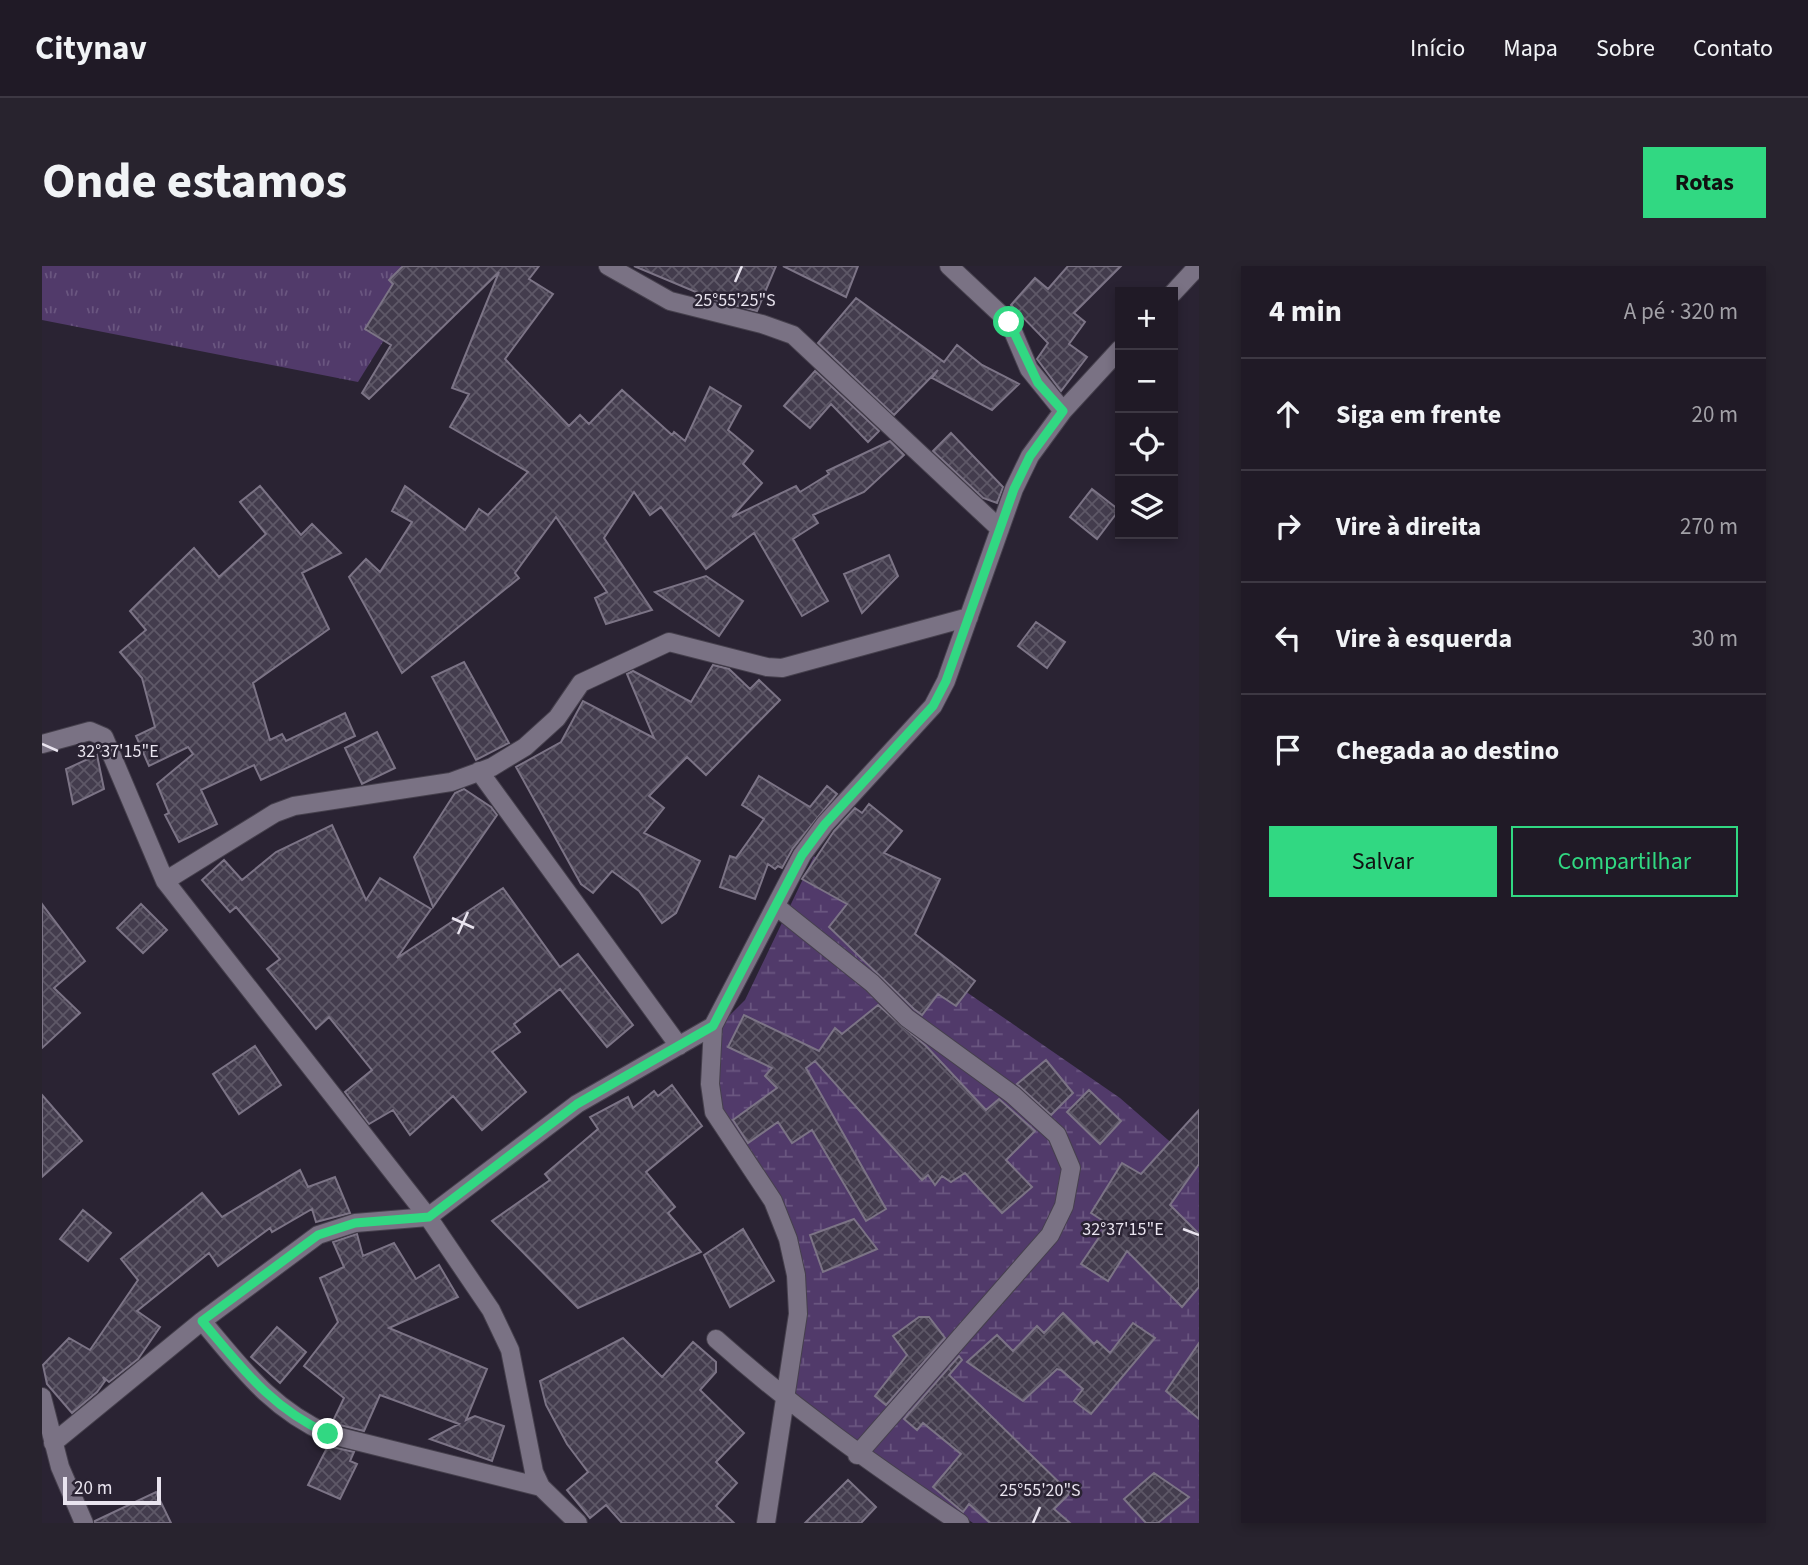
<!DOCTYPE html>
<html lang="pt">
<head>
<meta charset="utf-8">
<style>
	:root { --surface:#201a26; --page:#28232e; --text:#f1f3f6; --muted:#a2a1a7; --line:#3d3843; --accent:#31d882 }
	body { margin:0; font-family:"Source Sans 3",sans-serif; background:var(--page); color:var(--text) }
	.controls { position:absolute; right:21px; top:21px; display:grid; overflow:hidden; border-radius:0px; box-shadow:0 4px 10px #0003 }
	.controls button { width:63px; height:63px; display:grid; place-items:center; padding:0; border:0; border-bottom:2px solid var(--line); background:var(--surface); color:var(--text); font:35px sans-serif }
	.scale { position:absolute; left:21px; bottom:18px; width:98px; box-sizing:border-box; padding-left:7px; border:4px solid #e9e4ef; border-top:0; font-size:19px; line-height:24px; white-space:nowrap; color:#e9e4ef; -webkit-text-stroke:5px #2a2333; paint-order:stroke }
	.stop { position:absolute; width:21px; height:21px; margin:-16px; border:5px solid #31d882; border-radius:50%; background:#fff }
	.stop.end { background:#31d882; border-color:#fff; box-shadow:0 2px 7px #0008 }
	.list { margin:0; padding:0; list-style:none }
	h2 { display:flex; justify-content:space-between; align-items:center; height:91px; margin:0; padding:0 28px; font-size:30px }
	h2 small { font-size:23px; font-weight:400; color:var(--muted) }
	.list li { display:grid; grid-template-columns:46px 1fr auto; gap:21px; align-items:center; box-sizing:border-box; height:112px; padding:0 28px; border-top:2px solid var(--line) }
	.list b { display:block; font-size:26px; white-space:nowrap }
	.list em { font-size:23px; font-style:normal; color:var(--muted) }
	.actions { display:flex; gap:14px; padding:21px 28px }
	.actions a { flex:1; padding:16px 0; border:2px solid var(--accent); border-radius:0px; text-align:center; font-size:24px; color:var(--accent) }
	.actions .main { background:var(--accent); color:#111 }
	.icon { flex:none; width:38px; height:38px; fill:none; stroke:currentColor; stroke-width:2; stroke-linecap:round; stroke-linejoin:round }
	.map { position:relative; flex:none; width:1157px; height:1257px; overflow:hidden; border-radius:0px }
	header { display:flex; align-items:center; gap:42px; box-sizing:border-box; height:98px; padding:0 35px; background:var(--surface); border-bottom:2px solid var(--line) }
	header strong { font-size:33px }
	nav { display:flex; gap:38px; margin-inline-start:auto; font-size:24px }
	.intro { display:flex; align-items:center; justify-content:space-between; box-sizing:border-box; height:168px; padding:0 42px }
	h1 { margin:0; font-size:49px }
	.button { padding:18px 32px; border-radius:0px; background:var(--accent); color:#111; font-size:24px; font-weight:700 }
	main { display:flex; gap:42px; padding:0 42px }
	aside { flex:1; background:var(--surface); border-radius:0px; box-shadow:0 4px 10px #0003 }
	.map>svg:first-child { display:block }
	.grass { fill:url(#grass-tufts) }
	.wetland { fill:url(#wetland-marsh) }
	.building { fill:url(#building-cross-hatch); stroke:#7c7486; stroke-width:2 }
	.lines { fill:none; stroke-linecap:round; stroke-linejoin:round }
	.street-casing { stroke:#46404d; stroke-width:20 }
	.street { stroke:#7a7284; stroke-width:18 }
	.route { stroke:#31d882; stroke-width:9 }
	.ticks { fill:none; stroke:#e9e4ef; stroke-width:2.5 }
	.ticks-label { font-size:18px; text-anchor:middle; fill:#e9e4ef; stroke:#2a2333; stroke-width:5; stroke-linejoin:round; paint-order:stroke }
</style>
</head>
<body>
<header>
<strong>Citynav</strong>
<nav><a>Início</a><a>Mapa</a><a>Sobre</a><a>Contato</a></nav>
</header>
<div class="intro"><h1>Onde estamos</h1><a class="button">Rotas</a></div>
<main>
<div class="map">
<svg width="1157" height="1257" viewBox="0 0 1157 1257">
	<defs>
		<pattern id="grass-tufts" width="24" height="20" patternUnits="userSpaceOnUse" patternTransform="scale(1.75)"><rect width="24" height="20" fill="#513a6a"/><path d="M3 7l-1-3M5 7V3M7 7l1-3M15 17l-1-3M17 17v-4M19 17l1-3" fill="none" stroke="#6a5680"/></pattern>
		<pattern id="wetland-marsh" width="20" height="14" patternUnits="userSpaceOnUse" patternTransform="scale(1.75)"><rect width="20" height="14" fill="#513a6a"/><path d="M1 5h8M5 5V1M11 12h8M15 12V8" fill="none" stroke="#6a5680"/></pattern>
		<pattern id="building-cross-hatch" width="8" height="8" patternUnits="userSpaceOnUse" patternTransform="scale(1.75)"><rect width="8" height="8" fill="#433c4d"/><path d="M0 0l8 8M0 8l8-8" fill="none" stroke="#5e5867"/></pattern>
	</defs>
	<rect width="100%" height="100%" fill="#2a2333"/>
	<!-- grass -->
	<path class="grass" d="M0 0H388L316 116 0 54Z"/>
	<!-- wetland -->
	<path class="wetland" d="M772 590 865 685 1078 832 1157 901V1257H931L748 1131V972L688 869 668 819 674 763 703 734Z"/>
	<!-- building -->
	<path class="building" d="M361 0H497L487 13 511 28 463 93 527 160 538 149 547 158 580 124 630 169 632 166 643 175 668 121 699 140 686 164 711 185 701 198 720 217 690 251 754 220 758 226 787 208 785 205 848 175 862 189 822 226 771 249 776 257 751 273 786 335 760 350 712 267 664 303 619 241 608 249 592 226 562 272 610 344 564 358 553 332 565 326 514 251 473 307 477 312 360 407 307 311 324 293 338 306 370 256 350 245 363 220 423 264 437 243 446 249 486 206 408 161 427 128 410 122 457 6 327 133 320 127 349 79 323 63 351 18 347 14Z
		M592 0H734L715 45 673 34Z
		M741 0H816L804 31Z
		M1026 0H1079L1032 47 1043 56 1027 78 1045 91 1019 125 995 93 1006 77 969 39 993 12 1006 23Z
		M814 32 902 96 915 79 940 99 977 118 950 144 890 112 896 104 852 149 776 77Z
		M773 105 837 165 826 176 789 138 768 162 742 140Z
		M909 167 961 221 955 237 941 232 891 185Z
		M218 220 259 269 270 258 299 287 260 307 287 363 211 417 228 474 240 468 244 475 303 447 313 470 219 514 212 499 159 524 175 558 137 576 123 549 127 547 115 518 151 488 146 481 107 500 94 470 113 461 100 412 78 386 104 364 88 345 152 282 177 311 224 268 198 236Z
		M1050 223 1077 244 1055 273 1028 251Z
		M847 289 856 310 820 347 802 308Z
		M664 310 701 335 677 370 613 326Z
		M994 356 1023 376 1005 402 976 380Z
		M422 396 467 477 434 494 390 411Z
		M671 399 687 403 708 423 717 414 738 434 664 509 645 491 607 530 622 542 602 567 658 595 634 647 620 657 597 625 570 605 551 627 539 618 474 501 519 476 541 435 612 472 585 408 591 405 649 436Z
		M335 466 353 502 320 518 303 482Z
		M55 489 62 523 31 538 24 503Z
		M717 510 768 541 785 520 795 528 751 582 740 602 736 600 733 603 726 598 713 633 678 621 688 590 694 592 722 553 700 539Z
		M422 523 449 541 455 549 391 641 372 591 413 527Z
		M827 538 860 565 842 587 898 613 873 668 933 715 914 740 896 728 880 749 872 743 787 661 805 638 760 613 792 565 813 542 820 547Z
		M290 559 324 634 338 612 389 643 355 692 461 622 518 701 536 688 591 759 565 781 518 723 472 758 478 766 450 786 484 826 440 864 411 830 368 869 351 844 327 858 303 826 330 804 287 751 274 763 225 703 238 693 194 641 188 646 160 614 182 594 200 614 234 586Z
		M0 638 43 695 12 722 38 747 0 782Z
		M99 638 125 664 101 687 75 662Z
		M836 739 884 780 944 844 957 833 993 865 964 894 990 921 960 947 923 907 909 916 900 910 893 919 886 909 880 914 773 795 764 802 844 943 824 955 770 864 750 877 736 856 706 877 691 854 735 822 723 810 730 802 686 781 702 749 777 785 793 762 800 768Z
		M213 780 239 819 197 848 171 808Z
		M1004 794 1031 827 1009 849 975 818Z
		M630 819 660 860 604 906 633 941 626 947 659 986 536 1042 450 955 508 914 503 908 556 863 548 851 586 831 591 842 612 825 616 830Z
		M1047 824 1079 855 1058 878 1025 846Z
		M0 829 40 875 0 911Z
		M1157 844V898L1128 939 1157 968V1021L1140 1041 1085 985 1066 1015 1039 998 1066 958 1049 947 1080 897 1099 908Z
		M258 904 266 921 293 911 308 947 274 956 270 943 230 966 228 962 176 1000 167 987 95 1045 118 1061 96 1093 67 1116 61 1111 63 1115 55 1126 30 1147 5 1118 1 1099 27 1072 48 1084 96 1014 79 993 160 927 180 951Z
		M41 944 69 967 46 995 18 973Z
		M812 953 835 983 781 1006 768 969Z
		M701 963 732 1015 688 1041 662 989Z
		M315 968 321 990 352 977 374 1013 397 999 416 1031 347 1062 445 1103 424 1154 433 1150 462 1160 450 1195 388 1173 417 1158 338 1129 322 1165 290 1157 302 1132 262 1100 296 1056 278 1012 302 1001 291 976Z
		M1021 1047 1052 1078 1055 1075 1068 1087 1091 1057 1113 1072 1049 1148 1032 1135 1041 1123 1019 1104 1015 1103 981 1135 925 1096 955 1069 971 1085 995 1060 1002 1067Z
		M877 1051H887L903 1072 844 1139 833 1130 865 1089 851 1070Z
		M235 1061 264 1086 238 1117 209 1091Z
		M581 1072 620 1111 651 1076 674 1096V1106L658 1124 702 1167 674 1196 695 1217 674 1240 692 1257H580L564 1239 548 1252 525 1224 546 1206 525 1178 504 1139 498 1115Z
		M1157 1077V1153L1124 1125Z
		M917 1090 920 1094 907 1109 1028 1227 1012 1243 1028 1257H948L927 1238 921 1246 891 1221 919 1188 881 1157 875 1164 862 1153Z
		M286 1180 312 1186 308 1195 315 1198 298 1233 266 1219Z
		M1112 1207 1147 1231 1116 1257H1104L1082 1233Z
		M806 1214 834 1241 819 1257H763Z
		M114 1226 129 1257H53V1255Z"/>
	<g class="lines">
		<!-- street casing -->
		<g class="street-casing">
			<path id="street" d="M566 0 628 35 720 58 751 69 958 263
				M907 0 967 56 987 103 1021 145
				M1131 27 1156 0
				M0 478 48 465 62 471 123 615 386 951 449 1044 468 1084 492 1206 499 1221 536 1257
				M437 505 637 780
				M123 615 233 547 252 540 409 516 450 501 483 481 515 452 539 417 627 376 725 401 740 402 927 351
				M735 641 830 717 865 752 971 829 1015 869 1029 902 1022 940 1008 969 815 1189
				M160 1055C200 1102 228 1142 286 1168L499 1221
				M674 1073C754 1144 830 1198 918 1257
				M0 1131 18 1201 42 1257
				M11 1177 160 1055 276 969 313 957 386 951 535 838 671 760
				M724 1257 756 1048 754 1009 746 973 731 935 672 846 668 818 671 760 760 589 783 558 891 440 904 415 972 223 988 190 1021 145 1078 83"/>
		</g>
		<!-- street -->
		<use href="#street" class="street"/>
	</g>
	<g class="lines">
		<!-- route -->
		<path class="route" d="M286 1168C228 1141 200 1102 160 1055L276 969 313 957 387 951 535 838 671 760 760 589 783 558 891 440 904 415 972 223 988 190 1021 145 996 117 967 56"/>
	</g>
	<!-- ticks -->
	<path class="ticks" d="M693 16 700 0M0 478 16 485M410 652 432 662M416 668 426 646M1141 963 1157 969M991 1257 998 1241"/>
	<g class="ticks-label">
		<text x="693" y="40">25°55'25"S</text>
		<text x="76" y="491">32°37'15"E</text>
		<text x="1081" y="969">32°37'15"E</text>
		<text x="998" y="1230">25°55'20"S</text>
	</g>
</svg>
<div class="controls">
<button>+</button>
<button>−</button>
<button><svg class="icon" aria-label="locate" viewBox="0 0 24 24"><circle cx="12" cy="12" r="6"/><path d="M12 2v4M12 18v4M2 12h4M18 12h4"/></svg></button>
<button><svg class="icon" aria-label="layers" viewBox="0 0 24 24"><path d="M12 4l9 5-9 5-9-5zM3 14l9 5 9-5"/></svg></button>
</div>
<div class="scale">20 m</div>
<div class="stop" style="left:967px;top:56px"></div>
<div class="stop end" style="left:286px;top:1168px"></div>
</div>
<aside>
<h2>4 min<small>A pé · 320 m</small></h2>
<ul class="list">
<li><svg class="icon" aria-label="ahead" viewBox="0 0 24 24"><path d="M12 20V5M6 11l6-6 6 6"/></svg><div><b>Siga em frente</b></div><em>20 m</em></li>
<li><svg class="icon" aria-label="right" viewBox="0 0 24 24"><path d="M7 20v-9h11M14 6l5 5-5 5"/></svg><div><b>Vire à direita</b></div><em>270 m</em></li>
<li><svg class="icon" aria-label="left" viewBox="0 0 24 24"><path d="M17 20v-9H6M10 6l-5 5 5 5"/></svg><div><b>Vire à esquerda</b></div><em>30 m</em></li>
<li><svg class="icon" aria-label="arrive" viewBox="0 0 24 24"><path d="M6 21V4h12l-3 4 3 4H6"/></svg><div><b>Chegada ao destino</b></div></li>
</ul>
<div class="actions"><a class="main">Salvar</a><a>Compartilhar</a></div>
</aside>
</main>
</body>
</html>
